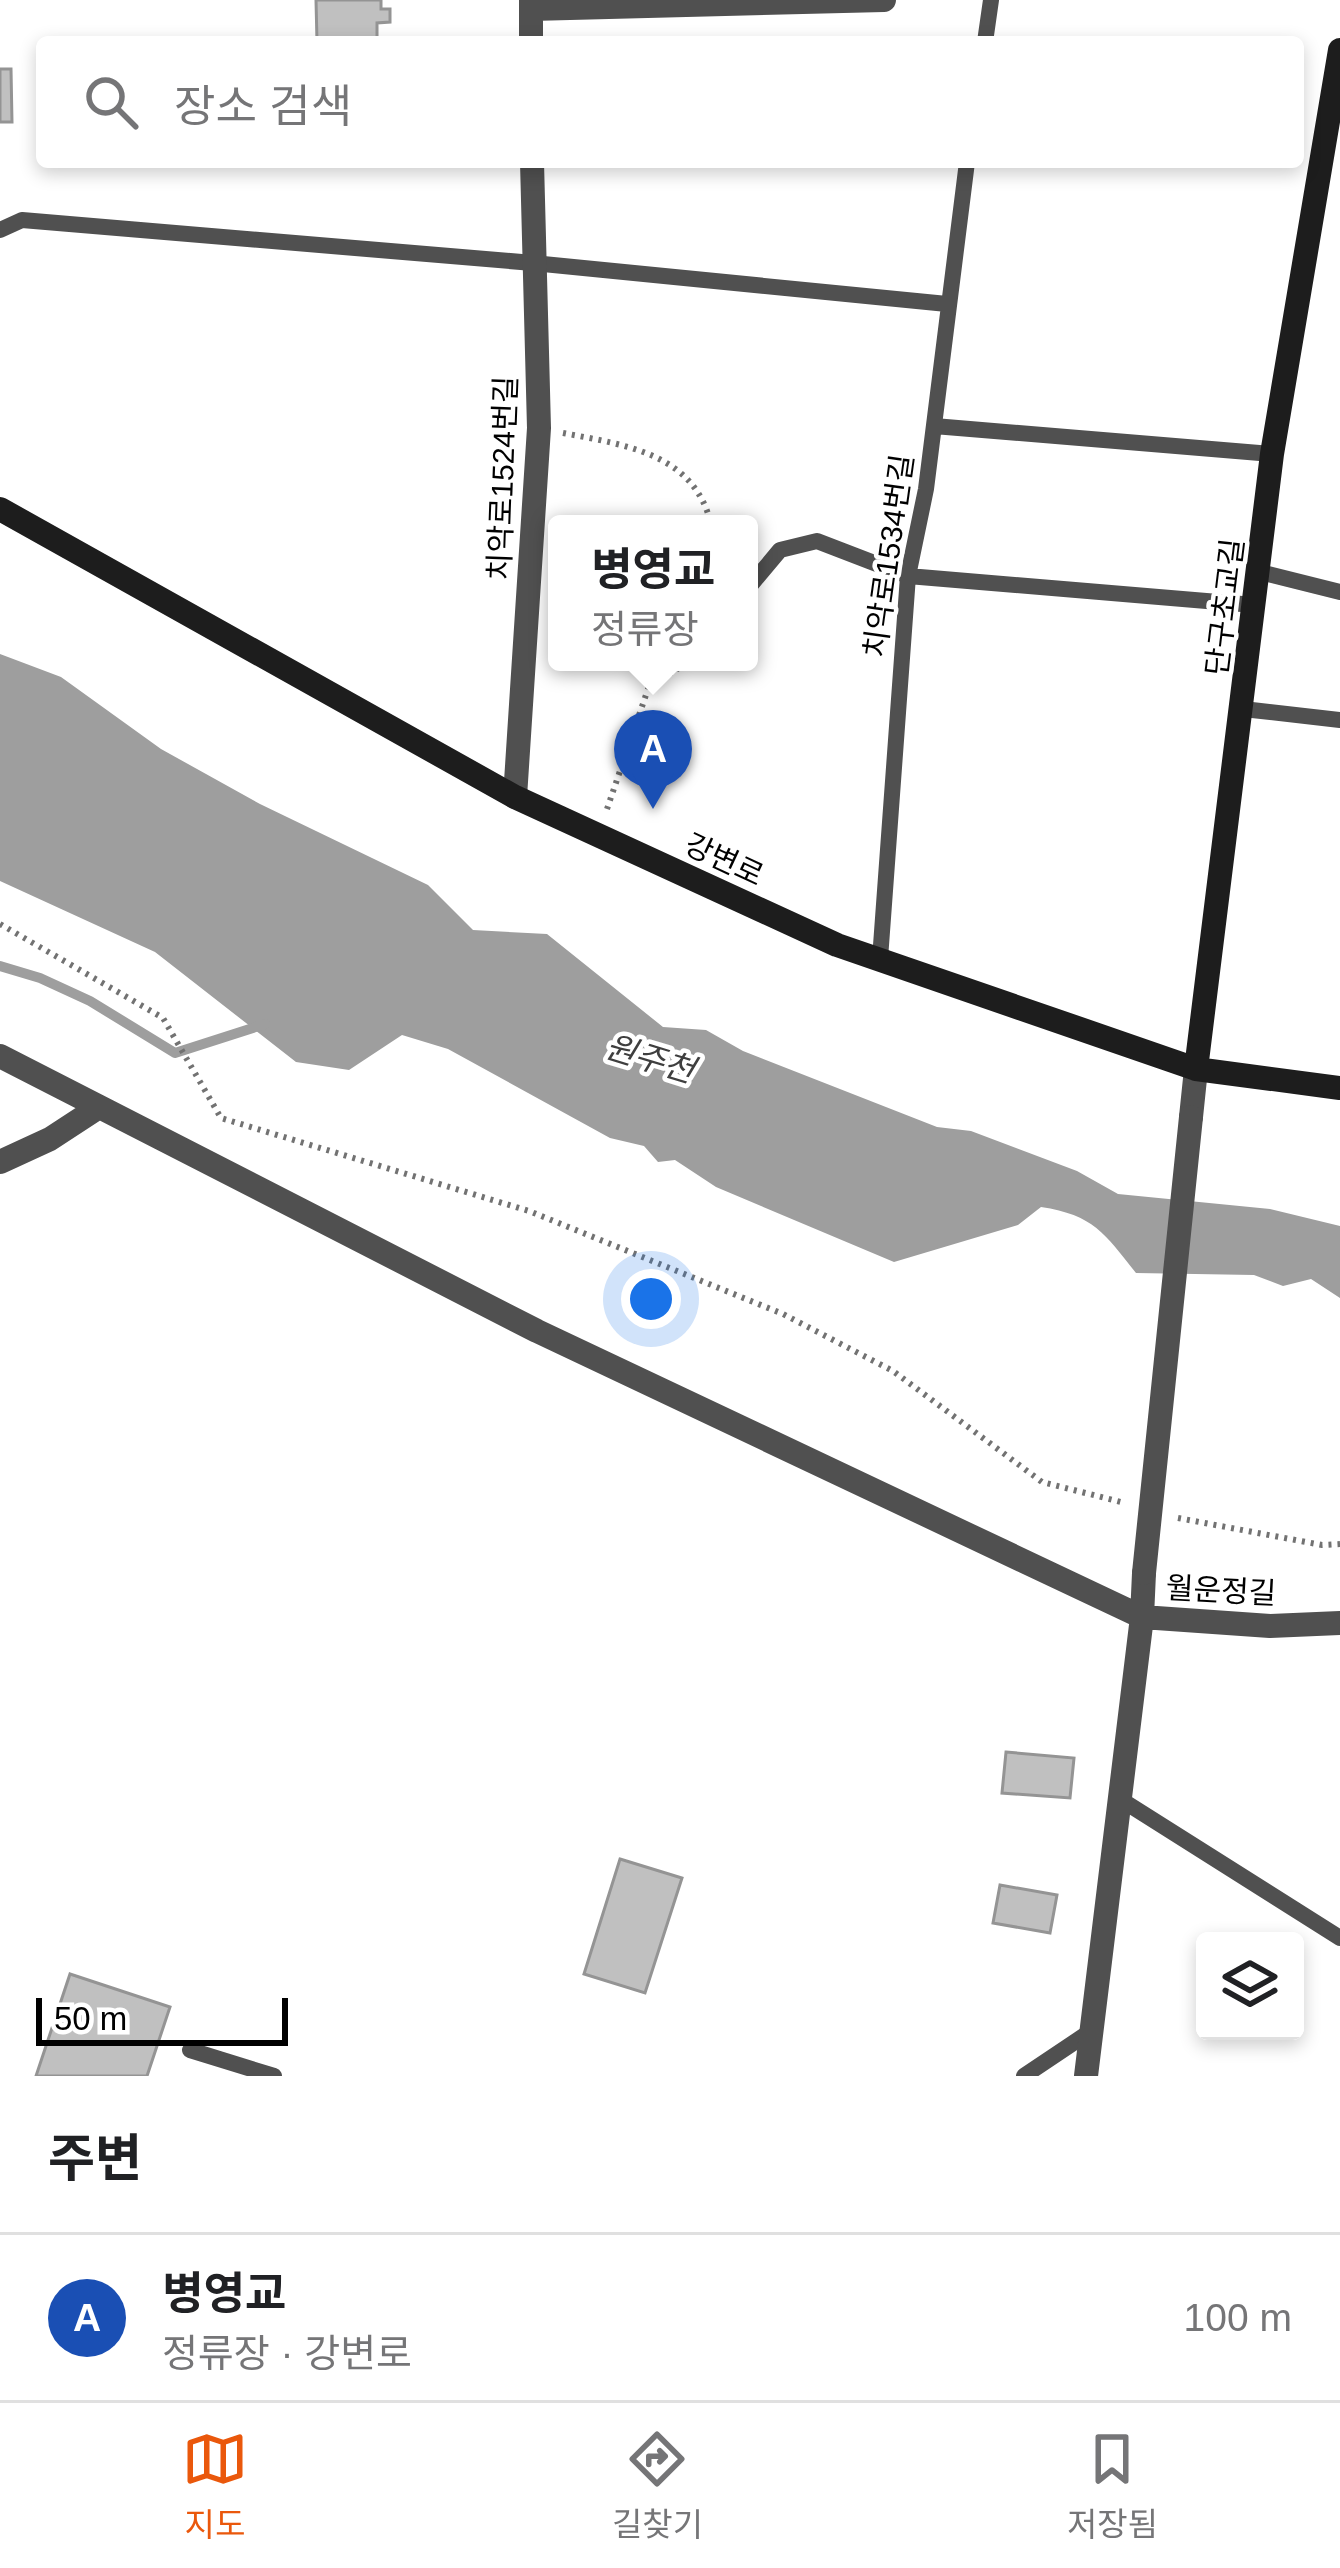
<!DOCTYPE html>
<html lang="ko">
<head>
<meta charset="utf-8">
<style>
	:root { --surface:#fff; --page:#f6f6f6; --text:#202124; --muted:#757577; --line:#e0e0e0; --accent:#ea580c }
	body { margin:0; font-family:Helvetica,"Noto Sans KR",sans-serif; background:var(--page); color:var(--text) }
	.controls { position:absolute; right:36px; bottom:36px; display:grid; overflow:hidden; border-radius:12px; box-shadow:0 6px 18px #0003 }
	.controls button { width:108px; height:108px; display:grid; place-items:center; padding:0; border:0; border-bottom:3px solid var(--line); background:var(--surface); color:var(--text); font:60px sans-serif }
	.scale { position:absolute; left:36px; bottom:30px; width:252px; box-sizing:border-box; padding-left:12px; border:6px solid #000; border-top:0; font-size:33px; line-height:42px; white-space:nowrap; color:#000; -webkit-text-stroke:9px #fff; paint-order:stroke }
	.you { position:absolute; left:651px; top:1299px; width:42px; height:42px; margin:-30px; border:9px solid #fff; border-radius:50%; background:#1a73e8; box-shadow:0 0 0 18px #1a73e833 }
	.badge { display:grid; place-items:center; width:78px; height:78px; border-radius:50%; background:var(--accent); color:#fff; font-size:39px; font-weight:700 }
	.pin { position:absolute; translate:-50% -99px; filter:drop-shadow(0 3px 6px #0008) }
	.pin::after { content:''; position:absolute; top:63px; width:42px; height:36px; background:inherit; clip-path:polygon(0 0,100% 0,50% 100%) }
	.popup { position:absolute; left:548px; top:515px; width:210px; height:156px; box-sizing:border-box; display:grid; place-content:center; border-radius:12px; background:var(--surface); filter:drop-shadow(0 3px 9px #0005); font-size:39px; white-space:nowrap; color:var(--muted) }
	.popup b { font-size:45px; color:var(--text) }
	.popup::after { content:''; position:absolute; left:50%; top:100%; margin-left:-24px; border:24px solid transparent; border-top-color:var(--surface) }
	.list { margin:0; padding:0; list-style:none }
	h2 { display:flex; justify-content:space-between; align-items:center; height:156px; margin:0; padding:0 48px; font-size:51px }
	h2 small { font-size:39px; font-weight:400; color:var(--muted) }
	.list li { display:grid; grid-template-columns:78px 1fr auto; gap:36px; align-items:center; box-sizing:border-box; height:168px; padding:0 48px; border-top:3px solid var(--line) }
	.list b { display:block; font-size:45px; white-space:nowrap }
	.list p { margin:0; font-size:39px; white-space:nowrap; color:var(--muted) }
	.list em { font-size:39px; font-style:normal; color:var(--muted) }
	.icon { flex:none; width:66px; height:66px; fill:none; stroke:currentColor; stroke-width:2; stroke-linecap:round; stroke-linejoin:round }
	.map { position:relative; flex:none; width:1340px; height:2076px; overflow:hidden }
	.search { position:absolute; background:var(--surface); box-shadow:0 6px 18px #0003; left:36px; right:36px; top:36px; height:132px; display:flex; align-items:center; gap:30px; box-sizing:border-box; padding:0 42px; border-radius:12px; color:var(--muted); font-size:45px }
	.sheet { height:324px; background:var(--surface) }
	nav { display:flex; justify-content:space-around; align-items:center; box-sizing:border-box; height:168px; border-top:3px solid var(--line); background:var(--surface); font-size:33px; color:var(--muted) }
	nav a { display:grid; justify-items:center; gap:6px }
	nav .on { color:var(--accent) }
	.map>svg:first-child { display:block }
	.water { fill:#9e9e9e }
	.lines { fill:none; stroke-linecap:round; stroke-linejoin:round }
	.stream { stroke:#9e9e9e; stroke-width:10 }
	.building { fill:#c0c0c0; stroke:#949494; stroke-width:3 }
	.path { stroke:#727272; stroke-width:6; stroke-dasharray:3 6; stroke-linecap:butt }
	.lane { stroke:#505050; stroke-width:16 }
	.street { stroke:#505050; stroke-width:24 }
	.secondary { stroke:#1d1d1d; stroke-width:24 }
	.street-bridge { stroke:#505050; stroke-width:24 }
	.labels { text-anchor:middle; stroke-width:9; stroke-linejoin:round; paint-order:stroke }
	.street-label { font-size:30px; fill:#000; stroke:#fff }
	.water-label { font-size:33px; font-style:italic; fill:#3f3f3f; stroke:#fff }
</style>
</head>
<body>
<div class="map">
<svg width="1340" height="2076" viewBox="0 0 1340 2076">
	<rect width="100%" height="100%" fill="#fff"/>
	<!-- water -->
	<path class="water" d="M0 654 61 677 161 749 260 804 428 885 473 930 547 934 663 1027 706 1030 743 1051 937 1127 971 1131 1077 1171 1118 1194 1270 1209 1340 1226V1298L1311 1279 1283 1286 1254 1275 1136 1273C1105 1234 1094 1215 1041 1207L1018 1225 894 1262 716 1187 675 1160 658 1162 644 1146 610 1138 448 1049 402 1035 349 1070 296 1062 155 952 0 881Z"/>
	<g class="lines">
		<!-- stream -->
		<path class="stream" d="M0 966 40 978 90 1001 175 1053 265 1024"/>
	</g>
	<!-- building -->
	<path class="building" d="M316 0H381V9H390V22L377 23V42H317Z
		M0 69H11L12 122H0Z
		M1006 1752 1074 1758 1070 1798 1002 1793Z
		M620 1859 682 1878 645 1993 584 1974Z
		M1000 1885 1057 1895 1050 1933 993 1923Z
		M70 1974 170 2007 147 2076H36Z"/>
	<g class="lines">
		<!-- path -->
		<path class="path" d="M563 433C625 445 694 453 711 524
			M607 809 649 686 689 662
			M0 924 163 1018 221 1118 529 1211 783 1314 893 1371 1042 1482 1125 1503
			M1178 1518 1322 1545 1340 1544"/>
		<!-- lane -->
		<path class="lane" d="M985 42 991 0
			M0 230 22 220 533 263 947 304
			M934 426 1272 454
			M1260 572 1340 592
			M749 587 780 550 817 541 908 576 1254 605
			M1243 709 1340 720
			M880 959 908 576 926 489 967 162
			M1120 1799 1340 1938
			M190 2050 274 2076
			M1024 2076 1091 2031"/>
		<!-- street -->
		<path class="street" d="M531 0V42
			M531 9 884 0
			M515 797 539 428 532 162
			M0 1056 537 1331 1142 1617 1270 1626 1340 1623
			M1191 1117 1196 1069
			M0 1162 50 1139 99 1107
			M1086 2076 1142 1617 1144 1573"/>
		<!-- secondary -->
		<path class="secondary" d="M0 509 515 797 837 945 1196 1069 1340 1088
			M1196 1069 1272 454 1340 50"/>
		<!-- street-bridge -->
		<path class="street-bridge" d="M1144 1573 1191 1117"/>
	</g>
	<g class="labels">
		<!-- street labels -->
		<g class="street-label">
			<text transform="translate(503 478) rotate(-88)" y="10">치악로1524번길</text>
			<text transform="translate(889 556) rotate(-82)" y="10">치악로1534번길</text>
			<text transform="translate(1225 607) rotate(-83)" y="10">단구초교길</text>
			<text transform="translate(724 860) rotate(25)" y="10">강변로</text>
			<text transform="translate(1221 1591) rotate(3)" y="10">월운정길</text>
		</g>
		<!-- water labels -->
		<g class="water-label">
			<text transform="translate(650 1058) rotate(17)" y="12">원주천</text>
		</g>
	</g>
</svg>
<div class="controls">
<button><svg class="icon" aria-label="layers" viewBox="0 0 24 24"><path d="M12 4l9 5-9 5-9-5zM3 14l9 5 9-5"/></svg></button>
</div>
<div class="scale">50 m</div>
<div class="you"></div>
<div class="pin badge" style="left:653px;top:809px;background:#1a4fb4">A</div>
<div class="popup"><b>병영교</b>정류장</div>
<div class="search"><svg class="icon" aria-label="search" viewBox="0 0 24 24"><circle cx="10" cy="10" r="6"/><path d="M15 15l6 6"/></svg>장소 검색</div>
</div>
<section class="sheet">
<h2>주변<small></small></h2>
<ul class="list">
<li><span class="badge" style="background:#1a4fb4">A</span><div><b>병영교</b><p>정류장 · 강변로</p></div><em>100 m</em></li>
</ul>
</section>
<nav>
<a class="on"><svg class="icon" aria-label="map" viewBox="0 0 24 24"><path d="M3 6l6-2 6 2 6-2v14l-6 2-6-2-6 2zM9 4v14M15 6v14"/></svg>지도</a>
<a><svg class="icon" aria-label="directions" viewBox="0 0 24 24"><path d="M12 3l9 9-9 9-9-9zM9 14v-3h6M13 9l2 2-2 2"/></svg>길찾기</a>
<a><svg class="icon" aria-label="saved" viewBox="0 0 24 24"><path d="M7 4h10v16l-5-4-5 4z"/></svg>저장됨</a>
</nav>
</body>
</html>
